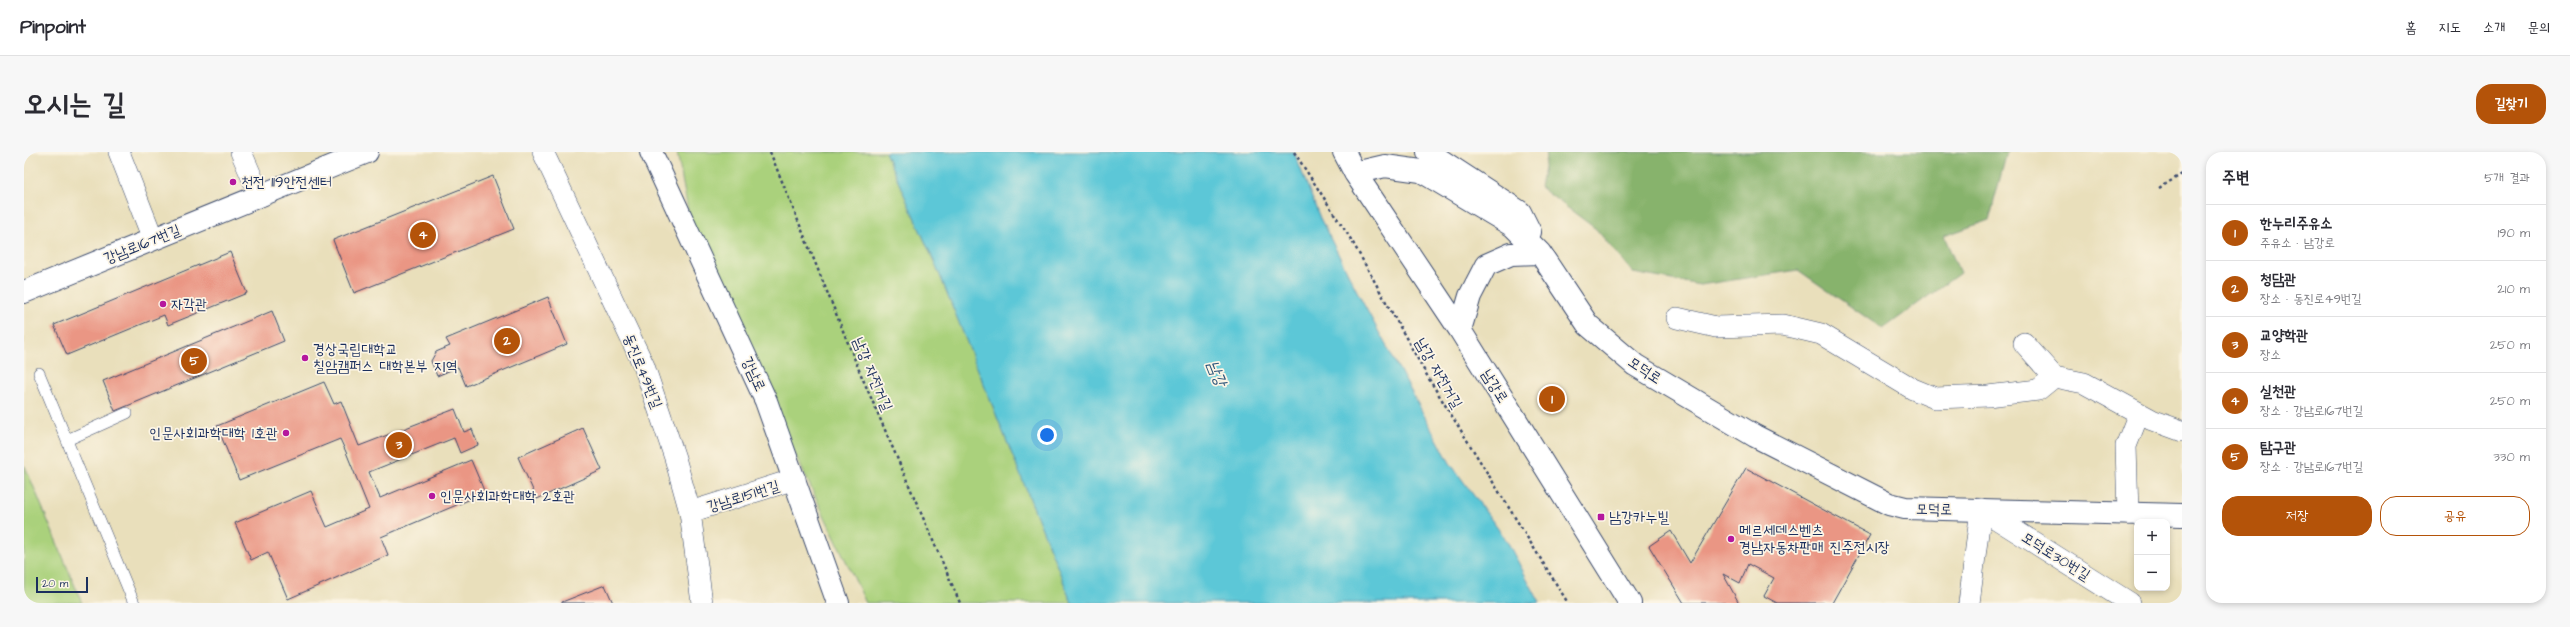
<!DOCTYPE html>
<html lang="ko">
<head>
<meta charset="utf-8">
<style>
	:root { --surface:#fff; --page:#f7f7f7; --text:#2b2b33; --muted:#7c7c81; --line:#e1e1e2; --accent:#b45309 }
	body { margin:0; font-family:"Architects Daughter","Poor Story",sans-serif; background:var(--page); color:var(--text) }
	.controls { position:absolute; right:12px; bottom:12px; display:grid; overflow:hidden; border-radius:8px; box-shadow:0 2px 6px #0003 }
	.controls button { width:36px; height:36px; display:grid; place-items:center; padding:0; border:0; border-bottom:1px solid var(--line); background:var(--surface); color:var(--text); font:20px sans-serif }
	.scale { position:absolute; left:12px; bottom:10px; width:52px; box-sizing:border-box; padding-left:4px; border:2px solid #1b2f5e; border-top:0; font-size:11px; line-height:14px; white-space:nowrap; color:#1b2f5e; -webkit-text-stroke:3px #fcf5e5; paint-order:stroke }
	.you { position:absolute; left:1023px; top:283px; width:14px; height:14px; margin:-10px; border:3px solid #fff; border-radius:50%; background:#1a73e8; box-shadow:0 0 0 6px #1a73e833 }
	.badge { display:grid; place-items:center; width:26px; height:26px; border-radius:50%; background:var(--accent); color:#fff; font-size:13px; font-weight:700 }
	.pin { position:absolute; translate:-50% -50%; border:2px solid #fff; box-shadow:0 1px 4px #0006 }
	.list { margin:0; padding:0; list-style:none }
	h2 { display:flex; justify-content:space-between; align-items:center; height:52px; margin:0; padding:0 16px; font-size:17px }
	h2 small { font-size:13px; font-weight:400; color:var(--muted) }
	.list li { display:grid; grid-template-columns:26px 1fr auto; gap:12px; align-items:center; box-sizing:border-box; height:56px; padding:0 16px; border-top:1px solid var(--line) }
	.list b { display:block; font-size:15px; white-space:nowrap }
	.list p { margin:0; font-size:13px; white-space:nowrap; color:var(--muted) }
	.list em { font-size:13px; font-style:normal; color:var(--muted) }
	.actions { display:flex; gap:8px; padding:12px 16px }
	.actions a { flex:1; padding:9px 0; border:1px solid var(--accent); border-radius:16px; text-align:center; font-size:14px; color:var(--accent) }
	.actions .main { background:var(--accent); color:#fff }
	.map { position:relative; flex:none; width:2158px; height:451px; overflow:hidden; border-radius:16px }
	header { display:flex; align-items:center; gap:24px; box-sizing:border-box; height:56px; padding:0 20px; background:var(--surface); border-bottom:1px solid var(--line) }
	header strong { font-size:19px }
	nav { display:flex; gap:22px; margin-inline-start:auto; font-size:14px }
	.intro { display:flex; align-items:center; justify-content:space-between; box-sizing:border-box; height:96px; padding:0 24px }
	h1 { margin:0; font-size:28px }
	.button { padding:10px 18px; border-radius:16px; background:var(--accent); color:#fff; font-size:14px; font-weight:700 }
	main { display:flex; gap:24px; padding:0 24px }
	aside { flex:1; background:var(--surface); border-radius:16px; box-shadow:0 2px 6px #0003 }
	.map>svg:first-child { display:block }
	.green { fill:#aad17c; stroke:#62806d }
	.forest { fill:#87b36c; stroke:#517165 }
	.water { fill:#5cc7d7; stroke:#3c7b9a }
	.building { fill:#ea9684 }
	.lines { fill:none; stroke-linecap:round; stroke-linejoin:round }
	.lane-casing { stroke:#3a496c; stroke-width:12 }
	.street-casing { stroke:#3a496c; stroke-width:22 }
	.secondary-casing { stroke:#3a496c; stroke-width:24 }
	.path { stroke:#3a496c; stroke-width:2.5; stroke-dasharray:3 3; stroke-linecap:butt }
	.lane { stroke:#fff; stroke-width:11 }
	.street { stroke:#fff; stroke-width:21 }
	.secondary { stroke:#fff; stroke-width:22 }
	.poi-dot { fill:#b5179e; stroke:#fcf5e5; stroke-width:1.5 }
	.labels { text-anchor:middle; stroke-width:3.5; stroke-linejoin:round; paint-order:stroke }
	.poi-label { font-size:15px; fill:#1b2f5e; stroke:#fcf5e5; text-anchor:start }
	.street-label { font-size:15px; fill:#1b2f5e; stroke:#fcf5e5 }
	.water-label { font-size:16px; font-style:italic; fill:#2b557c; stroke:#fcf5e5 }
</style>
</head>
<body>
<header>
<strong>Pinpoint</strong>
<nav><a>홈</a><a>지도</a><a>소개</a><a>문의</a></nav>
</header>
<div class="intro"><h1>오시는 길</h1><a class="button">길찾기</a></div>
<main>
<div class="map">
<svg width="2158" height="451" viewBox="0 0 2158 451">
	<rect width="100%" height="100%" fill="#fcf5e5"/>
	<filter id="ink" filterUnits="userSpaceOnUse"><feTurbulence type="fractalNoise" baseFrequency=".025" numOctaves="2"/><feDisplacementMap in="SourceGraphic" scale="8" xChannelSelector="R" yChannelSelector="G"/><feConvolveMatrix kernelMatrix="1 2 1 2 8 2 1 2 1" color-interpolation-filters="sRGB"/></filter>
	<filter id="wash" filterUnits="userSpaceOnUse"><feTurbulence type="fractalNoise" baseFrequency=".012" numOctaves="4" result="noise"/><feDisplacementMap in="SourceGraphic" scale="16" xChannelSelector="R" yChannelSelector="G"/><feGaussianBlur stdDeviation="0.9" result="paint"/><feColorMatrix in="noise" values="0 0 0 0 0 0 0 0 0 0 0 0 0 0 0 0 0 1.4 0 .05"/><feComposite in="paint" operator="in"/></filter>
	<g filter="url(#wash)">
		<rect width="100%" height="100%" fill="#e9dfbb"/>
		<!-- green -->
		<path class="green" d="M653 0H861L913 116 1048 451H842L670 90Z
			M0 314H1L58 451H0Z"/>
		<!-- forest -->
		<path class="forest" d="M1523 0H1983L1965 68 1920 84 1936 121 1859 177 1774 118 1676 133 1609 121 1572 77 1516 35Z"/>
		<!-- water -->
		<path class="water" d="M861 0H1270L1296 66 1338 149 1426 311 1483 389 1516 451H1048L913 116Z"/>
		<g id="blocks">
			<!-- building -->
			<path class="building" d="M469 24 490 77 330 141 309 88Z
				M206 100 223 141 144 173 140 163 43 203 30 173Z
				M524 145 543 192 442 234 434 215 413 224 407 209 412 200 426 194 422 187Z
				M248 159 260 189 91 259 79 229Z
				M300 230 310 252 317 249 335 294 431 257 440 280 448 277 454 293 436 301 430 286 345 320 356 346 447 308 461 341 357 385 364 403 264 447 244 400 227 408 211 371 287 339 303 375 345 357 322 300 316 287 215 328 193 274Z
				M559 276 578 318 513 347 494 305Z
				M1722 316 1846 383 1808 451H1753L1740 444 1750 426 1724 412 1716 431 1699 422 1715 451H1660L1625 394 1647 379 1666 411Z
				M581 433 589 451H538V450Z"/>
		</g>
	</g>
	<g filter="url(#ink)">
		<use href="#blocks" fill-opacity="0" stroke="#3a496c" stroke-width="1"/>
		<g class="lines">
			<!-- lane casing -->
			<g class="lane-casing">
				<path id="lane" d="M15 221 110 451
					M43 288 103 261"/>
			</g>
			<!-- street casing -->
			<g class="street-casing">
				<path id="street" d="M95 0 129 87
					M217 0 236 44
					M519 0 620 214 651 306 666 360 678 451
					M1653 166 1692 175 1759 173 1797 182 1889 237 1911 246 1964 244 2014 238 2030 225
					M2000 191 2030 225 2060 231 2128 268 2158 279
					M666 360 771 327
					M2104 362 2102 294 2115 261
					M1945 451 1957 357 2106 451"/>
			</g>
			<!-- secondary casing -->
			<g class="secondary-casing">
				<path id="secondary" d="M627 0 742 249 814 451
					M1320 0 1331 21 1436 178 1606 451
					M1404 0 1496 60 1506 80
					M1331 21 1361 14 1397 19 1489 74 1516 101 1564 173 1611 213 1731 284 1865 352 1881 356 2158 363
					M0 140 343 0
					M1436 178 1446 144 1462 113 1487 102 1516 101"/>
			</g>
			<!-- path -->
			<path class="path" d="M746 0 835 218 936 451
				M1270 0 1328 89 1405 227 1544 451
				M2135 36 2158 22"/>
			<!-- lane -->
			<use href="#lane" class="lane"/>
			<!-- street -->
			<use href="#street" class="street"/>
			<!-- secondary -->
			<use href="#secondary" class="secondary"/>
		</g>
	</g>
	<!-- markers -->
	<g class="poi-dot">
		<circle cx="209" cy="30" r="4"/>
		<circle cx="139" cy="152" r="4"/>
		<circle cx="281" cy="206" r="4"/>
		<circle cx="262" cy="281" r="4"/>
		<circle cx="408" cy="344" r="4"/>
		<rect x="1573" y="361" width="8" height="8" rx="2"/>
		<circle cx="1707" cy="387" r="4"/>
	</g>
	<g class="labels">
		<!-- poi labels -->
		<g class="poi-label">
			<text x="217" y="35">천전 119안전센터</text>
			<text x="147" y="157">자각관</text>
			<text x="289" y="202">경상국립대학교<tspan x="289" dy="17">칠암캠퍼스 대학본부 지역</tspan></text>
			<text x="254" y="286" text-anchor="end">인문사회과학대학 1호관</text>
			<text x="416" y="349">인문사회과학대학 2호관</text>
			<text x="1585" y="370">남강카누빌</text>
			<text x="1715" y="383">메르세데스벤츠<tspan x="1715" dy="17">경남자동차판매 진주전시장</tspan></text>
		</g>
		<!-- street labels -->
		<g class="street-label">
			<text transform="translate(118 92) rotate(-22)" y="5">강남로167번길</text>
			<text transform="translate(1621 218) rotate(33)" y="5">모덕로</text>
			<text transform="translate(619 219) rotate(68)" y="5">동진로49번길</text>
			<text transform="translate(1415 221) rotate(60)" y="5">남강 자전거길</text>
			<text transform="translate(730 222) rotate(65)" y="5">강남로</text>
			<text transform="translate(849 222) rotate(67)" y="5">남강 자전거길</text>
			<text transform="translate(1471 234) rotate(58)" y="5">남강로</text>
			<text transform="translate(719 344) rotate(-17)" y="5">강남로151번길</text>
			<text transform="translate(1910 357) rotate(1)" y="5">모덕로</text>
			<text transform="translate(2032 404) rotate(32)" y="5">모덕로30번길</text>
		</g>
		<!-- water labels -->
		<g class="water-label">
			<text transform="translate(1194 221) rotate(68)" y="6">남강</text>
		</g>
	</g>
</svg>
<div class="controls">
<button>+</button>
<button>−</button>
</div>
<div class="scale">20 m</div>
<div class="you"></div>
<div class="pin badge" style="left:1528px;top:247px">1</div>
<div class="pin badge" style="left:483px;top:189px">2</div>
<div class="pin badge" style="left:375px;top:293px">3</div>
<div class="pin badge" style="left:399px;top:83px">4</div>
<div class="pin badge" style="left:170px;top:209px">5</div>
</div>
<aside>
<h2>주변<small>5개 결과</small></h2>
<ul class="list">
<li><span class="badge">1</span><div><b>한누리주유소</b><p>주유소 · 남강로</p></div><em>190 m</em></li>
<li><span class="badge">2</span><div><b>청담관</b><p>장소 · 동진로49번길</p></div><em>210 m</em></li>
<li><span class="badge">3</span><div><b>교양학관</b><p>장소</p></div><em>250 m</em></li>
<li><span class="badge">4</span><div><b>실천관</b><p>장소 · 강남로167번길</p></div><em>250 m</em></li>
<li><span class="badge">5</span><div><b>탐구관</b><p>장소 · 강남로167번길</p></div><em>330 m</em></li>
</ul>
<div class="actions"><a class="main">저장</a><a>공유</a></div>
</aside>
</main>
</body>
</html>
